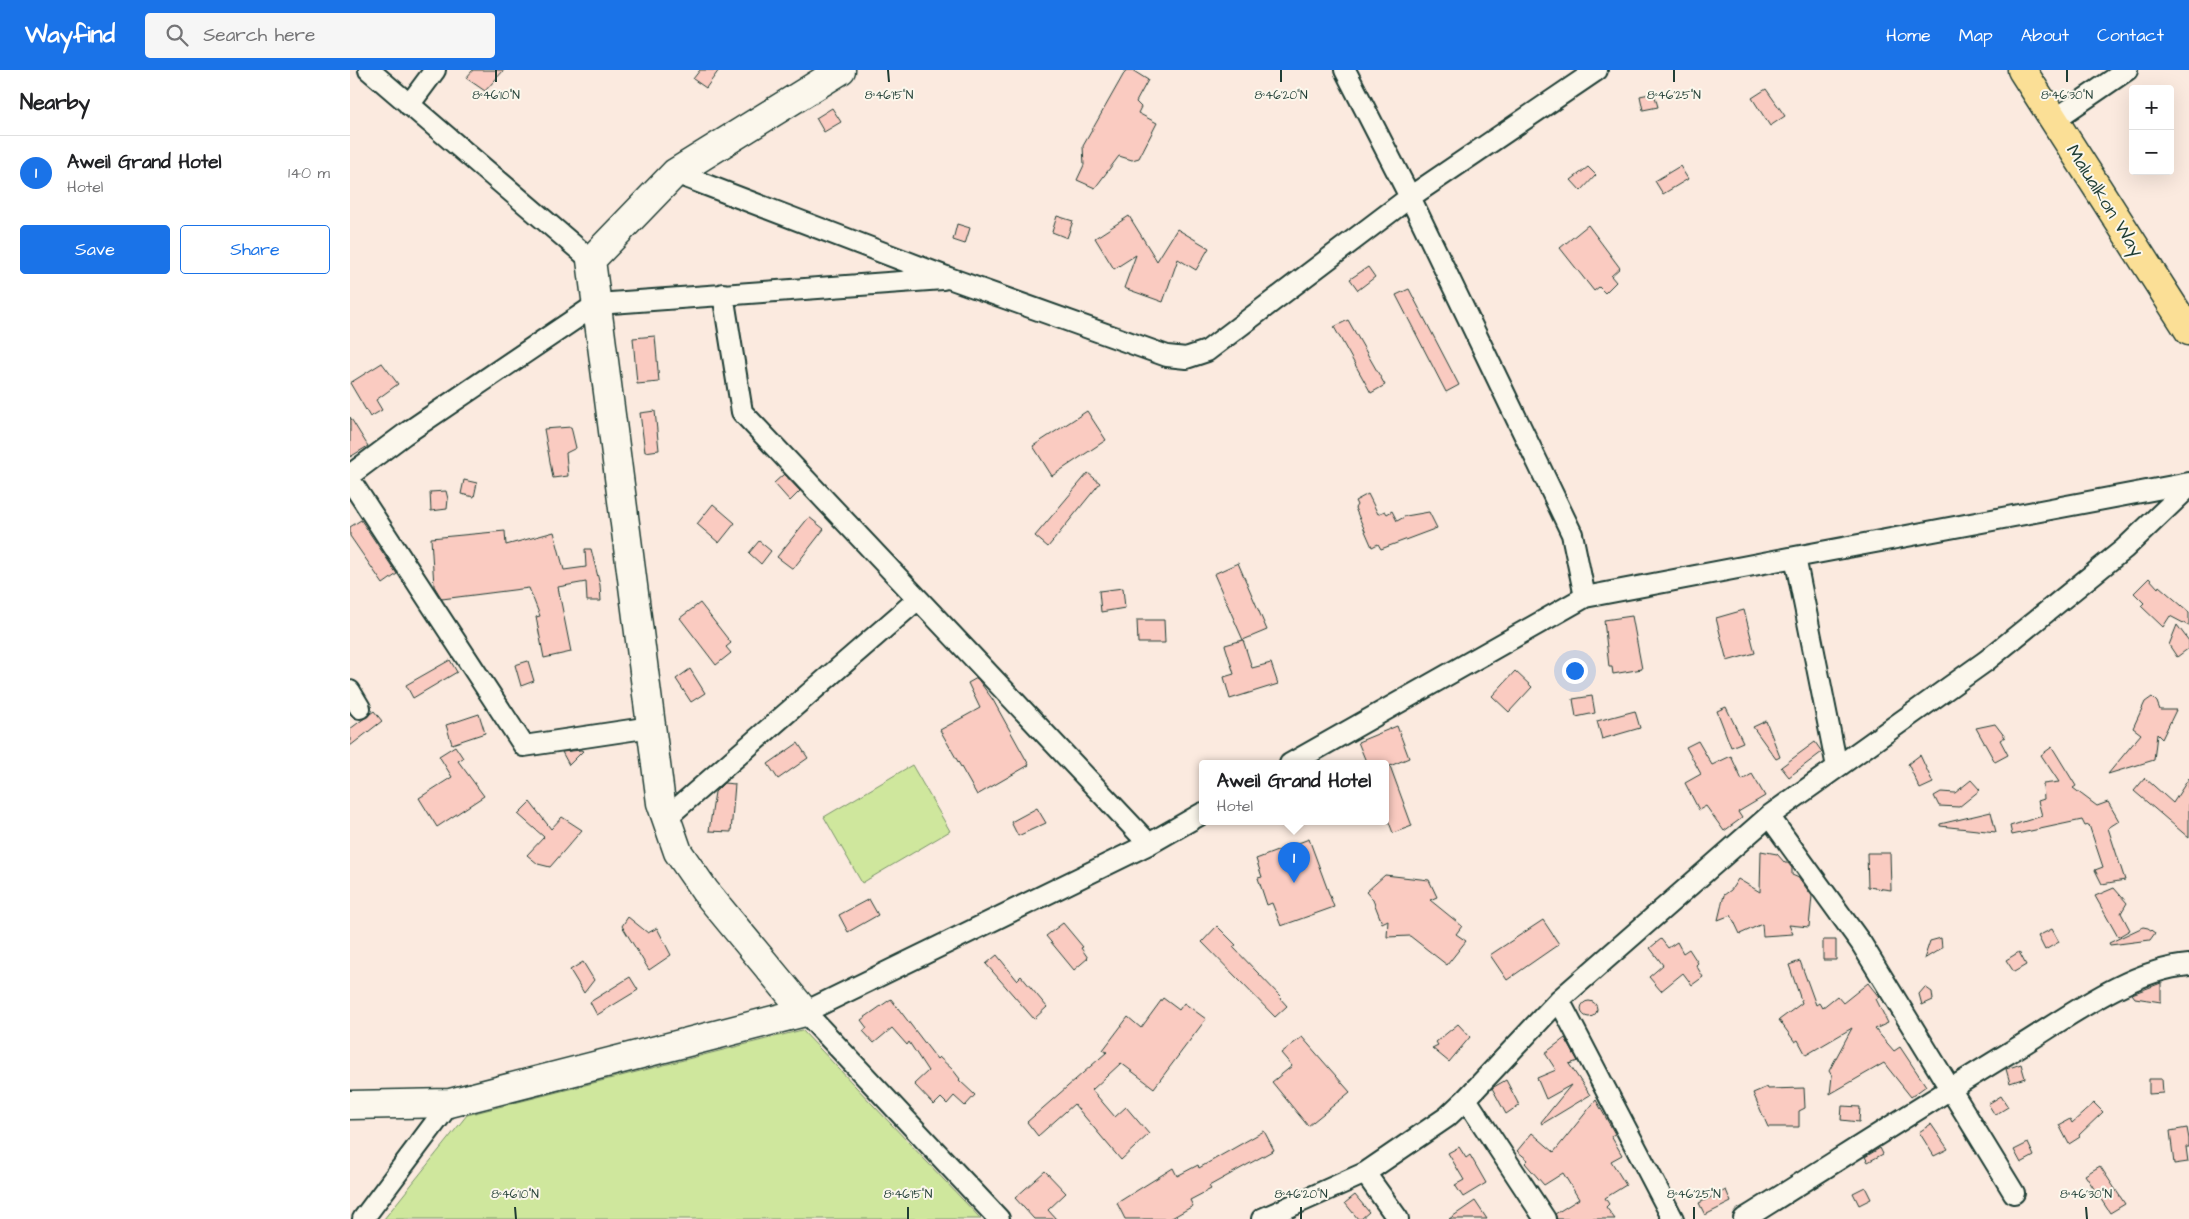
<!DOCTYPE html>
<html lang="en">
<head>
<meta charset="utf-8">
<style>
	:root { --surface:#fff; --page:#f6f6f6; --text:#202124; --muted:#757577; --line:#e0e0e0; --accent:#1a73e8 }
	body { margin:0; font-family:"Architects Daughter",sans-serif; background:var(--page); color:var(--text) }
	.controls { position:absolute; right:15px; top:15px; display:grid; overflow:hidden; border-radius:5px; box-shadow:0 5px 20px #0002 }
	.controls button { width:45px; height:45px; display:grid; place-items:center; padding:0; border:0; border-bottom:1px solid var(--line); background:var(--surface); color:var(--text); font:25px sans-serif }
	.you { position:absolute; left:1224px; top:600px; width:18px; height:18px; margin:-12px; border:4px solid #fff; border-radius:50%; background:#1a73e8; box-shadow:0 0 0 8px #1a73e833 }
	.badge { display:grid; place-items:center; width:32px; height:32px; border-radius:50%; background:var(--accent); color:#fff; font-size:16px; font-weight:700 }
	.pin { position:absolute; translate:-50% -41px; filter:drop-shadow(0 1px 2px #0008) }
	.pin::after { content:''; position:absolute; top:26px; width:18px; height:15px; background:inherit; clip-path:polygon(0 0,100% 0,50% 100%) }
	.popup { position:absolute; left:849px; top:690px; width:190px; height:65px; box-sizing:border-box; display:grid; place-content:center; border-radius:5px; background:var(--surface); filter:drop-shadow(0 1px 4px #0005); font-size:16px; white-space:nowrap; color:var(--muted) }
	.popup b { font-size:19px; color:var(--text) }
	.popup::after { content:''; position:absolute; left:50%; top:100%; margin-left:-10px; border:10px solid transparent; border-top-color:var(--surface) }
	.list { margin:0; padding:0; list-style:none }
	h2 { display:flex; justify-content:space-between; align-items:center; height:65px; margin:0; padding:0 20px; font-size:21px }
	h2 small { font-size:16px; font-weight:400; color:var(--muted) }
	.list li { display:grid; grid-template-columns:32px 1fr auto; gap:15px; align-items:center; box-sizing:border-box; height:75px; padding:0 20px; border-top:1px solid var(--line) }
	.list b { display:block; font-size:19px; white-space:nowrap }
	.list p { margin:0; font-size:16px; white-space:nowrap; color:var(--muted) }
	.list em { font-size:16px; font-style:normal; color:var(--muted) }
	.actions { display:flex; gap:10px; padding:15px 20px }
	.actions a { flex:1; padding:11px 0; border:1px solid var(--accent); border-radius:5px; text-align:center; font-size:18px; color:var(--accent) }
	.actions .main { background:var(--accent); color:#fff }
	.icon { flex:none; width:28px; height:28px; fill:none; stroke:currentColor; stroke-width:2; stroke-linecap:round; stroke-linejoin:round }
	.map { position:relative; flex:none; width:1839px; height:1149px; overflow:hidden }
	header { display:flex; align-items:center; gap:30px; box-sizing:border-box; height:70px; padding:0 25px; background:var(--accent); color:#fff }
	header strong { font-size:24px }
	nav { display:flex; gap:28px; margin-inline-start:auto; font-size:18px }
	.search { width:350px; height:45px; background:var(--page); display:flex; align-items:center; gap:12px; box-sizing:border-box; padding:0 18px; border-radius:5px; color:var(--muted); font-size:19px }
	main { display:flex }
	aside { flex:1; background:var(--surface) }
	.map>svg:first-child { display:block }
	.green { fill:#cfe79d; stroke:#779268 }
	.building { fill:#facbc1; stroke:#1f3d34 }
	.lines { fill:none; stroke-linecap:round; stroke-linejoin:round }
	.street-casing { stroke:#1f3d34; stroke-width:24 }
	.secondary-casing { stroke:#1f3d34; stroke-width:31 }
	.primary-casing { stroke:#1f3d34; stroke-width:31 }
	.street { stroke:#fbf7ec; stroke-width:20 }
	.secondary { stroke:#fbf7ec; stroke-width:28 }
	.primary { stroke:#fbdf96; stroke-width:28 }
	.ticks { fill:none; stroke:#1f3d34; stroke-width:2 }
	.labels { text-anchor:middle; stroke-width:4; stroke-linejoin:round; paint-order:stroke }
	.street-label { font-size:19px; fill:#1f3d34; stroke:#fbf7ec }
	.ticks-label { font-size:12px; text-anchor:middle; fill:#1f3d34; stroke:#fbf7ec; stroke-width:4; stroke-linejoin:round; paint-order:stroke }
</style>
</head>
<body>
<header>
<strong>Wayfind</strong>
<div class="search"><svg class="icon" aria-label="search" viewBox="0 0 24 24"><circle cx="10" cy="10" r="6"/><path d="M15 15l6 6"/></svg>Search here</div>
<nav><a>Home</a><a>Map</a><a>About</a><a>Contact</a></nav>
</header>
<main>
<aside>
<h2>Nearby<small></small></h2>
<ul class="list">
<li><span class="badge">1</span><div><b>Aweil Grand Hotel</b><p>Hotel</p></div><em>140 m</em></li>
</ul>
<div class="actions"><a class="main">Save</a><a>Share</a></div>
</aside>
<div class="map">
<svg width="1839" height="1149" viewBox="0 0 1839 1149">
	<rect width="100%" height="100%" fill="#fbeadf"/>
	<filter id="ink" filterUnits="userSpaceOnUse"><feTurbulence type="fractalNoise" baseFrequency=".02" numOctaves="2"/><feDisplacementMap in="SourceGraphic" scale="10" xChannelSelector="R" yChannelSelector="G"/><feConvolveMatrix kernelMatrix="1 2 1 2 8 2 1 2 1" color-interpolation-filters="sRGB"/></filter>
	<g filter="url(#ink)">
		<!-- green -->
		<path class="green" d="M562 695 600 761 512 813 474 747Z
			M452 960 631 1149H34L117 1045Z"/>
		<!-- building -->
		<path class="building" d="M123 0H154L135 21 116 8Z
			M350 0H369L356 18 343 9Z
			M776 0H782L798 10 786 32 791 37 788 43 807 53 789 88 782 90 769 86 745 118 727 110 734 95 733 76Z
			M1416 19 1435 46 1420 56 1402 28Z
			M1304 23 1308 37 1293 40 1290 26Z
			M482 38 491 52 474 62 466 48Z
			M1330 96 1338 109 1313 124 1305 111Z
			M1238 97 1246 105 1231 121 1221 110Z
			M707 146 723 151 717 168 702 162Z
			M779 146 807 191 827 159 859 178 846 200 828 189 813 232 774 218 786 185 764 199 745 168Z
			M607 154 620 158 615 174 603 170Z
			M1238 155 1270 198 1261 206 1266 212 1255 223 1249 217 1244 221 1210 178Z
			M1018 197 1025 207 1008 220 1000 209Z
			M1059 219 1109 315 1096 322 1046 225Z
			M998 250 1035 315 1021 323 984 257Z
			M305 266 309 312 287 314 283 268Z
			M32 293 48 314 26 330 32 340 20 347 0 313Z
			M305 341 309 380 295 382 290 343Z
			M737 341 756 370 702 406 683 376Z
			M0 347 18 376 0 387Z
			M221 357 226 378 216 383 218 406 203 408 194 359Z
			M738 403 750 413 698 477 685 466Z
			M434 404 450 421 440 431 424 413Z
			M114 410 127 413 124 427 111 424Z
			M96 421 98 429 97 439 81 441 80 422Z
			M1018 424 1028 444 1035 441 1037 444 1042 441 1047 451 1056 446 1079 442 1087 458 1031 479 1028 474 1022 477 1005 438 1007 435 1005 431Z
			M363 434 385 453 369 473 347 454Z
			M459 447 474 459 443 499 427 487Z
			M11 450 47 504 33 514 0 466V457Z
			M155 461 156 475 204 462 214 500 236 497 235 479H241L250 515 251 531H237L236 512 208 517 221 582 194 588 186 547 190 546 179 518 92 529 84 516 81 468Z
			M409 471 421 481 411 494 399 483Z
			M888 493 917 560 893 570 864 504Z
			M1799 508 1808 518 1809 516 1839 542V556L1820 546 1813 557 1791 536 1794 533 1784 523Z
			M773 518 775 538 751 542 749 521Z
			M350 533 381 573 376 577 381 583 366 595 330 548Z
			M1394 540 1405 583 1377 591 1366 548Z
			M1282 546 1292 599 1263 604 1262 597H1259L1254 550Z
			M787 550H814L815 573H788Z
			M1827 555 1839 571V578L1827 587 1819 575Z
			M893 570 902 598 921 593 928 614 880 629 874 607 884 604 875 575Z
			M100 590 107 602 63 628 56 615Z
			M178 591 184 611 171 616 165 595Z
			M340 599 355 623 341 632 326 609Z
			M1165 601 1182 617 1159 642 1142 626Z
			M627 608 643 630 679 695 627 725 590 660 630 638 618 613Z
			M1242 626 1245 643 1226 647 1223 629Z
			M1802 627 1807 632 1810 640H1826L1812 669 1807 664 1804 690 1758 704 1791 664 1783 658 1795 632Z
			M1376 637 1393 672 1381 677 1367 641Z
			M24 641 32 651 0 676V659Z
			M1285 641 1290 658 1252 669 1247 651Z
			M129 644 135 663 102 674 96 655Z
			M1416 651 1430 687 1426 689 1403 657Z
			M1645 654 1655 667 1650 670 1658 685 1645 692 1626 658Z
			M1047 656 1059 688 1040 696 1062 756 1043 763 1035 742V694H1017L1008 672Z
			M1348 671 1362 695 1381 686 1392 710 1402 704 1415 726 1388 742 1392 748 1374 761 1356 736 1349 740 1335 713 1351 704 1336 677Z
			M1465 672 1472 682 1439 707 1431 697Z
			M448 673 458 688 428 709 418 694Z
			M105 676 113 688 108 691 134 726 87 757 69 728 102 707 89 686Z
			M1702 677 1726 716 1723 718 1747 736 1758 732 1769 751 1758 758 1775 810 1752 814 1745 800 1753 797 1739 755 1735 756 1732 750 1662 765 1660 756 1692 746 1688 731 1694 729 1693 714 1709 712 1691 685Z
			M231 680 233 681 219 695 212 682Z
			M1570 685 1583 713 1570 719 1558 694Z
			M1795 708 1823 733 1839 708V768L1784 721Z
			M1621 710 1630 720 1609 737 1589 736 1584 726 1591 722 1605 723Z
			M374 713 385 714 381 762 359 761 365 722Z
			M180 732 201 759 212 747 232 760 200 797 188 794 177 785 194 767 168 744Z
			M687 738 696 753 668 766 661 752Z
			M1641 742 1646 762 1590 756V754Z
			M959 769 984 837 931 856 922 833 917 835 908 808 912 807 906 789Z
			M1411 781 1427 784 1435 793H1438L1442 798V805L1449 808 1462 826 1459 857 1439 855 1443 864 1413 866 1412 854 1390 864 1381 845 1368 850 1374 825 1381 820 1388 809 1410 822Z
			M1517 783H1540L1541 820 1518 817Z
			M1035 805 1079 810 1087 827 1080 830 1112 856 1106 864 1116 871 1097 895 1060 866 1037 867 1038 850 1032 853 1023 830 1016 822Z
			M1764 818 1777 833 1771 843 1780 860 1768 867 1745 826Z
			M519 829 528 845 498 862 489 845Z
			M278 847 298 863 307 858 321 885 299 900 272 856Z
			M1193 850 1209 874 1157 910 1140 885Z
			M713 853 733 877 731 878 738 888 724 900 696 866Z
			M867 856 886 875 883 877 930 926 929 927 937 936 925 947 852 872Z
			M1793 857 1798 858 1805 863 1800 870 1760 875 1759 873Z
			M1702 859 1709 872 1695 880 1688 866Z
			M1591 868 1592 878 1574 889 1580 871Z
			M1311 869 1318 878 1327 872 1333 883 1339 879 1348 893 1346 895 1353 907 1342 915 1333 903 1311 921 1299 907 1313 895 1300 878Z
			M1473 870H1486V890H1473Z
			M1669 882 1676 895 1664 902 1656 890Z
			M647 885 667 910 671 906 697 937 684 949 636 894Z
			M1450 891 1466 935 1469 933 1472 938 1487 926 1493 933 1518 913 1529 927 1526 929 1538 953 1525 959 1544 981 1550 977 1576 1016 1561 1027 1534 993 1480 1024 1482 1006 1479 1001 1502 958 1456 985 1448 970 1445 972 1429 950 1452 933 1439 895Z
			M233 892 244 910 234 923 220 900Z
			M280 907 288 920 247 945 240 932Z
			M1811 913V932L1785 928 1782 924Z
			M1575 917 1582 922 1583 930 1572 935 1569 924Z
			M813 928 829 940 834 933 856 949 804 1018 771 993 742 1020 765 1047 776 1037 799 1064 771 1090 724 1034 688 1066 677 1052 757 982 753 980 778 947 791 958Z
			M541 929 587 989 589 987 603 1000 610 1009 609 1010 625 1025 615 1036 604 1026 597 1034 591 1028 584 1035 564 1014 578 1001 559 972 557 975 542 958 524 973 513 961 517 958 511 950Z
			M1231 939a8 8 0 1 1 16 0a8 8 0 1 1-16 0Z
			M1108 954 1120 967 1099 992 1082 978 1088 975 1086 972Z
			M952 967 1000 1022 958 1056 922 1012 942 996 931 983Z
			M1215 968 1228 991 1219 994 1240 1025 1192 1054 1191 1052 1221 1015 1196 1029 1187 1008 1206 1000 1195 983Z
			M1671 994 1675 1008 1660 1013 1656 999Z
			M1799 1009H1812L1813 1023 1799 1024Z
			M1156 1010 1169 1035 1156 1044 1142 1018Z
			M1417 1017 1418 1019 1454 1018 1455 1038 1449 1041V1057H1418L1403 1023Z
			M1651 1026 1658 1037 1645 1045 1638 1034Z
			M1246 1030 1265 1064 1261 1066 1272 1085 1261 1091 1276 1115 1255 1128 1259 1134 1256 1137 1265 1149H1207L1205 1144 1229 1129 1213 1103 1194 1115 1175 1093 1178 1090 1167 1081 1182 1063 1204 1082Z
			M1744 1033 1753 1042 1729 1065 1730 1067 1719 1074 1709 1055 1720 1049 1722 1053Z
			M1492 1036 1510 1037 1509 1052 1491 1050Z
			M1581 1054 1598 1079 1584 1086 1569 1062Z
			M1837 1058 1839 1069V1077H1836L1838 1092 1824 1094 1820 1061Z
			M914 1061 924 1080 859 1116 861 1119 840 1130 843 1136 820 1149H775L767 1133 823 1098 827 1106 848 1095 849 1098Z
			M1678 1073 1684 1086 1671 1093 1664 1080Z
			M1109 1077 1116 1088 1120 1085 1136 1113 1113 1127 1105 1115 1114 1110 1098 1083Z
			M1530 1078 1533 1084 1518 1092 1515 1087Z
			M1750 1096 1775 1134 1760 1143 1735 1105Z
			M695 1101 716 1123 698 1140 706 1149H684L665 1128Z
			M1515 1117 1521 1129 1509 1135 1503 1123Z
			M1376 1120 1381 1132 1355 1145 1349 1133Z
			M1005 1125 1019 1142 1011 1149H1008L995 1133Z
			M1125 1131 1137 1149H1099Z"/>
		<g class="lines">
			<!-- street casing -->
			<g class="street-casing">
				<path id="street" d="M19 0 241 190
					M995 0 1060 127 1222 464 1235 527
					M59 35 85 0
					M1704 50 1777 0
					M325 103 599 208 817 286 836 288 857 281 1060 127 1247 0
					M373 224 392 342 799 774
					M0 405 55 364 247 234 593 209
					M0 410 174 676 301 657
					M1445 487 1839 413
					M0 621 10 638
					M940 694 1235 527 1445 487 1487 697
					M1419 746 1511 873 1664 1123
					M316 748 568 529
					M1209 930 1323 1149
					M1116 1029 1195 1149
					M1015 1103 1048 1149
					M13 1149 100 1033
					M649 1149 455 942 799 774 853 743
					M912 1149 1015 1103 1097 1047 1116 1029 1209 930 1419 746 1636 591 1774 479 1839 417
					M1394 1149C1485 1092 1575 1034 1667 978 1718 947 1779 900 1839 895"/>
			</g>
			<!-- secondary casing -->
			<g class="secondary-casing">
				<path id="secondary" d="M0 1035 100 1033 455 942 355 821 328 782 311 733 241 190 325 103 491 0"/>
			</g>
			<!-- primary casing -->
			<g class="primary-casing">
				<path id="primary" d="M1672 0 1839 261"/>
			</g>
			<!-- street -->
			<use href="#street" class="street"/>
			<!-- secondary -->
			<use href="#secondary" class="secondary"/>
			<!-- primary -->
			<use href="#primary" class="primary"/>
		</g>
	</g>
	<!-- ticks -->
	<path class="ticks" d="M146 0V12M538 0 539 12M931 0V12M1324 0V12M1717 0V12M165 1137 166 1149M558 1137V1149M951 1137V1149M1344 1137V1149M1736 1137 1737 1149"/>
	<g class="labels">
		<!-- street labels -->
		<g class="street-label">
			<text transform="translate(1756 130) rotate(58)" y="7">Malualkon Way</text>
		</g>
	</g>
	<g class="ticks-label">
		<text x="146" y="29">8°46'10"N</text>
		<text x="539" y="29">8°46'15"N</text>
		<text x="931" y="29">8°46'20"N</text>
		<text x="1324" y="29">8°46'25"N</text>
		<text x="1717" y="29">8°46'30"N</text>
		<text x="165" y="1128">8°46'10"N</text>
		<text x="558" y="1128">8°46'15"N</text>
		<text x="951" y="1128">8°46'20"N</text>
		<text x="1344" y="1128">8°46'25"N</text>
		<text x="1736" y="1128">8°46'30"N</text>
	</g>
</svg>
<div class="controls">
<button>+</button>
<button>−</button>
</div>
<div class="you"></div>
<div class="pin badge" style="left:944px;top:813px">1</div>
<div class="popup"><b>Aweil Grand Hotel</b>Hotel</div>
</div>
</main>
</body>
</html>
